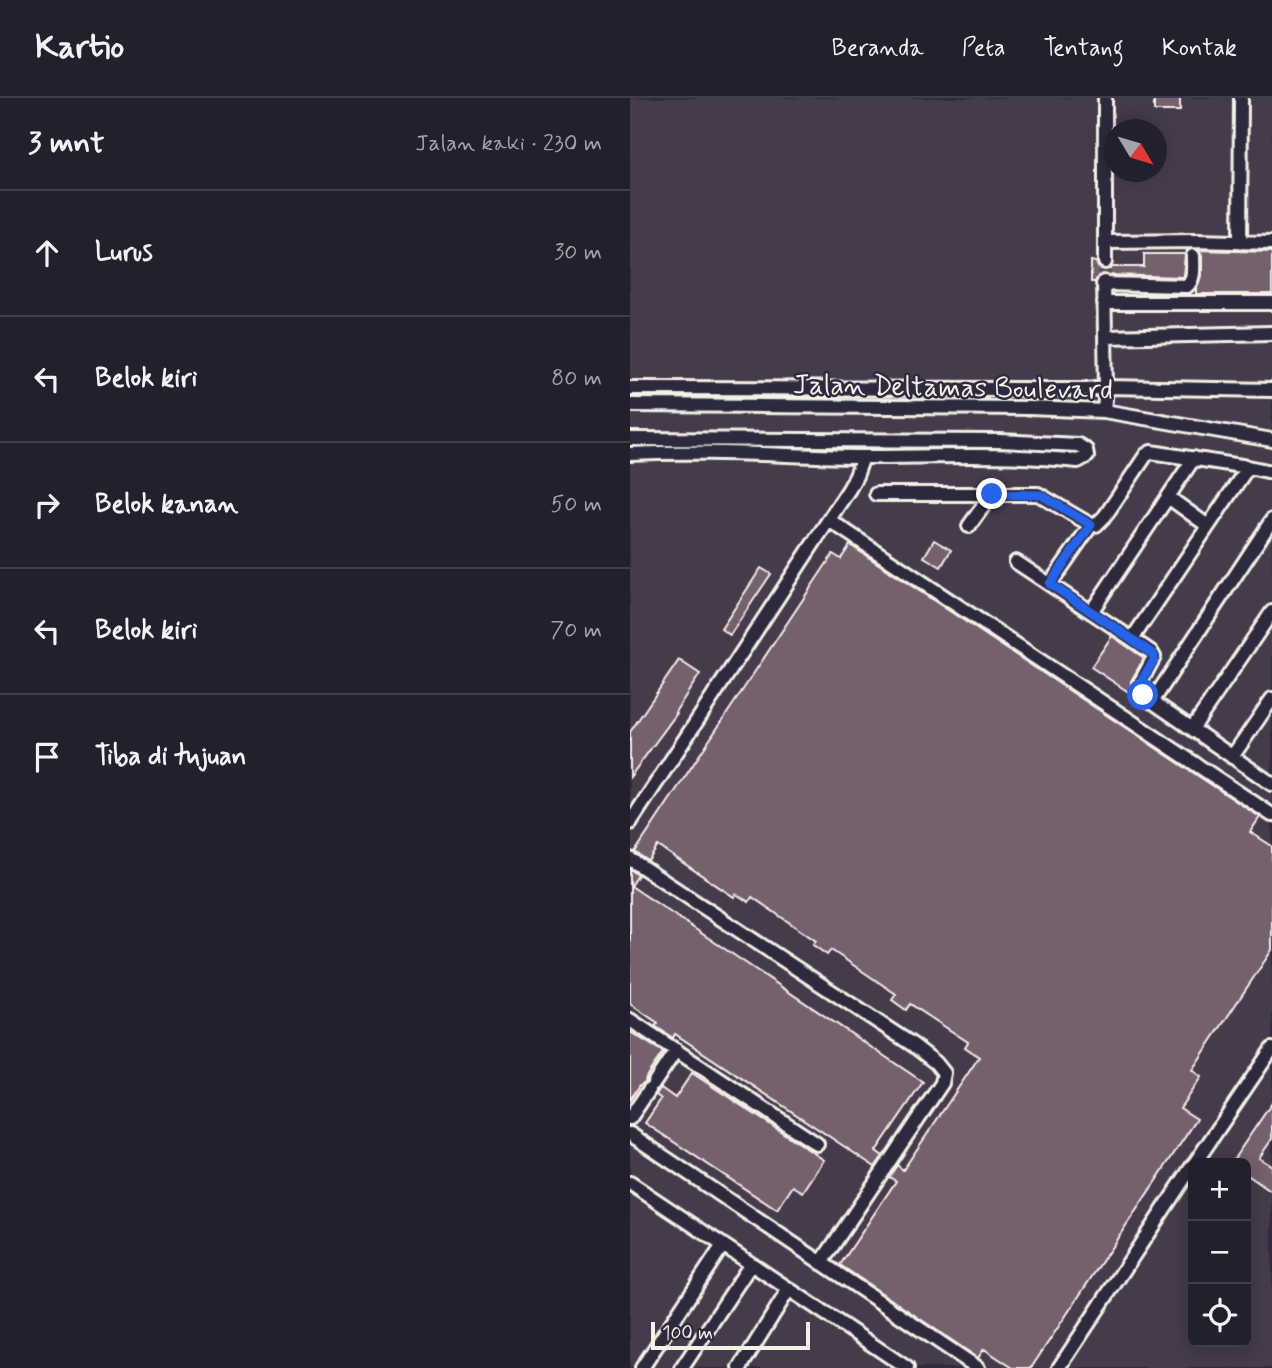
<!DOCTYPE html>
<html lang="id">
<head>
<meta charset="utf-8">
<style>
	:root { --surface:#23202e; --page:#2b2836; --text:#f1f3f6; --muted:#a3a3aa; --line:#403e4a }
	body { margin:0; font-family:Mynerve,sans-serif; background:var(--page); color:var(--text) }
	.controls { position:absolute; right:21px; bottom:21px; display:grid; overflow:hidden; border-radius:10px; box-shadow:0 4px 18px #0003 }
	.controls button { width:63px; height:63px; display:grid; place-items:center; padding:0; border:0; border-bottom:2px solid var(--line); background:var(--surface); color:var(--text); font:35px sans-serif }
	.compass { position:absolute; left:474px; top:21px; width:63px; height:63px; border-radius:50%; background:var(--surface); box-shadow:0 4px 18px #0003; rotate:128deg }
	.scale { position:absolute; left:21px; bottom:18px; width:159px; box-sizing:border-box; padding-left:7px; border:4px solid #f4f1e8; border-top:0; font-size:19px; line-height:24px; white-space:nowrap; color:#f4f1e8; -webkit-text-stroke:5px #2f2a3d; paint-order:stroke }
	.stop { position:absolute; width:21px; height:21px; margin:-16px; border:5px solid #2563eb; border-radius:50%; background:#fff }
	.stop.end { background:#2563eb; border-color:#fff; box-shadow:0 2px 7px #0008 }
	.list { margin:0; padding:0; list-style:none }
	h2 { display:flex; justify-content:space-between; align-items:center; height:91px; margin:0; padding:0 28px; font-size:30px }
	h2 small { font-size:23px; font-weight:400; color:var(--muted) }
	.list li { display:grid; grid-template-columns:46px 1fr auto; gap:21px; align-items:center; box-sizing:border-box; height:126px; padding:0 28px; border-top:2px solid var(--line) }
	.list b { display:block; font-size:26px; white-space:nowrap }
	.list em { font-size:23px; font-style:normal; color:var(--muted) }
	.icon { flex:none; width:38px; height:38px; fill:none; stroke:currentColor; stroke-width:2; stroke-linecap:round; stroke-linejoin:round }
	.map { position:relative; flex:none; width:642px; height:1270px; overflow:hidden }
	header { display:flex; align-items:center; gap:42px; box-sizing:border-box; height:98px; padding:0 35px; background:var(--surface); border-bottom:2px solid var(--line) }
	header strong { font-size:33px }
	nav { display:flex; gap:38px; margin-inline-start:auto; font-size:24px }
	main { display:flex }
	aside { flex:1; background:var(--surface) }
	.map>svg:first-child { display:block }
	.built { fill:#443a4b; fill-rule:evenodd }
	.building { fill:#75616d; stroke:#f4f1e8; stroke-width:2 }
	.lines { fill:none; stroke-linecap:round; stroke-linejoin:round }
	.minor-tunnel { stroke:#4d4857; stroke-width:12; stroke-dasharray:12 6; stroke-linecap:butt }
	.minor-casing { stroke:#f4f1e8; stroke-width:18 }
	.minor { stroke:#2f2a3d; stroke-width:12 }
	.route { stroke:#2563eb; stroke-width:9 }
	.labels { text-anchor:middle; stroke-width:5; stroke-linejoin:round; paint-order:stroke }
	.street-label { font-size:28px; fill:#f4f1e8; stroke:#2f2a3d }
</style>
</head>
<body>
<header>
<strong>Kartio</strong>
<nav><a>Beranda</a><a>Peta</a><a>Tentang</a><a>Kontak</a></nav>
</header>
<main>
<aside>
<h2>3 mnt<small>Jalan kaki · 230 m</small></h2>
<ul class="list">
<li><svg class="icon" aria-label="ahead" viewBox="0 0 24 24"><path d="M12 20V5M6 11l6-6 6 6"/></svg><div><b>Lurus</b></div><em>30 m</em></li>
<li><svg class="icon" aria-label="left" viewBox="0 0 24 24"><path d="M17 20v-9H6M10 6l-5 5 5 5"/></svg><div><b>Belok kiri</b></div><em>80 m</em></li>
<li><svg class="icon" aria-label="right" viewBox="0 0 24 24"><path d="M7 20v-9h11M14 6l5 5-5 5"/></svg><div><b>Belok kanan</b></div><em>50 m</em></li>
<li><svg class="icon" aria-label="left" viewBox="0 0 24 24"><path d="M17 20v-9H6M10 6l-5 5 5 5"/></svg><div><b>Belok kiri</b></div><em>70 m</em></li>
<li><svg class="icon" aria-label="arrive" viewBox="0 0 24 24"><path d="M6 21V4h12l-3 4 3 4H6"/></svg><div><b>Tiba di tujuan</b></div></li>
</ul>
</aside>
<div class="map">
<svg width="642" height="1270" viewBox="0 0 642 1270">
	<rect width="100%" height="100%" fill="#2f2a3d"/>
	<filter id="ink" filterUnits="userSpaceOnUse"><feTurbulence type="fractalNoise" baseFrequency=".0143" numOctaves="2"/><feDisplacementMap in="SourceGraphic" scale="14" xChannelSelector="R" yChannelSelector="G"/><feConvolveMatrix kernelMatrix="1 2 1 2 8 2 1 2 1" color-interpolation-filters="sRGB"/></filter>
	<g filter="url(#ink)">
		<!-- built -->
		<path class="built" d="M0 0H642V1270H0ZM485 32H526V74H485ZM563 1065H616V1244H563Z"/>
		<!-- building -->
		<path class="building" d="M524 0H550V13H524Z
			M569 152 642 154V196H566V191L572 175V158Z
			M514 156H555L553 179 479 177 473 175 469 177 465 184H461V163L466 164 468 169 474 173 479 172 482 169H514Z
			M304 442 321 452 311 469 294 459Z
			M220 447 630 719 620 734 642 748V852L562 972 571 979 550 1010 567 1021 401 1270H383L354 1251 348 1260 210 1167 266 1083 259 1079 267 1067 273 1072 349 959 335 949 338 944 280 906 276 912 262 902 266 896 201 852 197 857 183 847 186 843 122 799 119 804 106 796 104 799 28 748 18 763 5 754 203 456 211 461Z
			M131 470 141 476 100 537 91 531Z
			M482 538 514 560 501 583 502 593 500 595 461 569Z
			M49 562 70 576 45 614 47 615 0 679V634Z
			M0 771 8 777 1 788 293 984 246 1053 253 1058 245 1069 45 936 43 940 25 928 28 925 0 906Z
			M0 934 33 954 16 979 15 984 10 987 0 1002Z
			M62 975 194 1062 173 1094 163 1088 147 1112 15 1025 31 1001 26 997 28 993 31 990 45 1000Z
			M642 1005V1041L629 1060 642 1068V1094L616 1076V1065H601Z"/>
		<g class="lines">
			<!-- minor-tunnel -->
			<path class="minor-tunnel" d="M474 184 475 164"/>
			<!-- minor casing -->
			<g class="minor-casing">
				<path id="minor" d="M475 0V164
					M476 144 567 143 642 145
					M610 145 611 0
					M474 184 476 289 474 313
					M473 186 557 188C565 181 563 168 563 158
					M474 205H642
					M475 239 642 235
					M0 290 406 291H457L476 289 642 292
					M0 307 399 310 474 313 642 342
					M0 341 370 343 448 347 456 352 457 358 448 363C377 355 306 359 235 359 157 358 78 352 0 356
					M618 369 502 541 521 554 524 559 509 587 513 597 642 686
					M246 396H408L461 427H466L475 418 516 357 521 354 618 369 642 374
					M538 399 578 428
					M199 422 642 717
					M339 428 362 396
					M386 464 502 541
					M420 486 461 427
					M461 514 564 360
					M522 604 642 422
					M562 631 642 514
					M602 659 642 601
					M0 725 219 391 226 378 233 359
					M0 761 283 947 306 965 314 975 312 985 191 1165
					M0 922 187 1046
					M24 985 46 952
					M0 1020 19 992
					M0 1036 348 1270
					M565 1065 642 951
					M0 1085 277 1270
					M12 1270 93 1147
					M52 1270 121 1166
					M110 1270 159 1191
					M429 1270 563 1067"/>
			</g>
			<!-- minor -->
			<use href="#minor" class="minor"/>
		</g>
	</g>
	<g class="lines" filter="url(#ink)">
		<!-- route -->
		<path class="route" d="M362 396 411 397 461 427 420 486 502 541 524 557V562L509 587 513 597"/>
	</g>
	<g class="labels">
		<!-- street labels -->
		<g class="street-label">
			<text transform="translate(323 288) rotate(1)" y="10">Jalan Deltamas Boulevard</text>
		</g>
	</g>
</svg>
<div class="controls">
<button>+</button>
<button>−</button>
<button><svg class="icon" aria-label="locate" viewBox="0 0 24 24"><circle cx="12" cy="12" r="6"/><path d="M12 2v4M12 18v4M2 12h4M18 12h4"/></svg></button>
</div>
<svg class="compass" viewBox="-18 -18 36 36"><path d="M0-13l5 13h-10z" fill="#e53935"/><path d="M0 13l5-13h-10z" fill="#a3a3aa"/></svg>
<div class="scale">100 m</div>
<div class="stop" style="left:513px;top:597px"></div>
<div class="stop end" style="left:362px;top:396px"></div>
</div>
</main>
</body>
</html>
